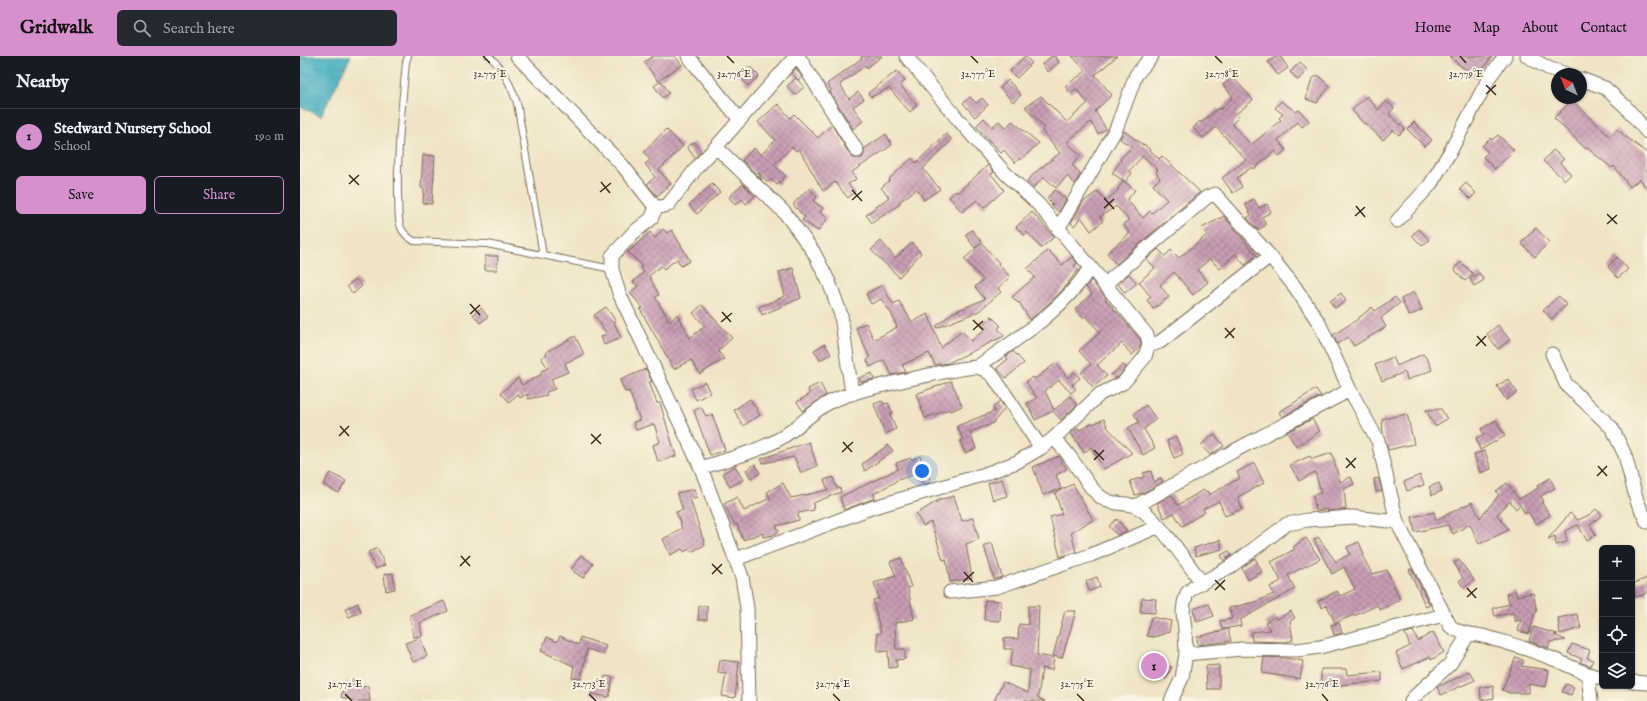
<!DOCTYPE html>
<html lang="en">
<head>
<meta charset="utf-8">
<style>
	:root { --surface:#171b24; --page:#242831; --text:#f1f3f6; --muted:#9ea1a6; --line:#363941; --accent:#d690ce }
	body { margin:0; font-family:"IM FELL English",serif; background:var(--page); color:var(--text) }
	.controls { position:absolute; right:12px; bottom:12px; display:grid; overflow:hidden; border-radius:6px; box-shadow:0 1px 3px #0004 }
	.controls button { width:36px; height:36px; display:grid; place-items:center; padding:0; border:0; border-bottom:1px solid var(--line); background:var(--surface); color:var(--text); font:20px sans-serif }
	.compass { position:absolute; left:1251px; top:12px; width:36px; height:36px; border-radius:50%; background:var(--surface); box-shadow:0 1px 3px #0004; rotate:317deg }
	.you { position:absolute; left:622px; top:415px; width:14px; height:14px; margin:-10px; border:3px solid #fff; border-radius:50%; background:#1a73e8; box-shadow:0 0 0 6px #1a73e833 }
	.badge { display:grid; place-items:center; width:26px; height:26px; border-radius:50%; background:var(--accent); color:#111; font-size:13px; font-weight:700 }
	.pin { position:absolute; translate:-50% -50%; border:2px solid #fff; box-shadow:0 1px 4px #0006 }
	.list { margin:0; padding:0; list-style:none }
	h2 { display:flex; justify-content:space-between; align-items:center; height:52px; margin:0; padding:0 16px; font-size:17px }
	h2 small { font-size:13px; font-weight:400; color:var(--muted) }
	.list li { display:grid; grid-template-columns:26px 1fr auto; gap:12px; align-items:center; box-sizing:border-box; height:56px; padding:0 16px; border-top:1px solid var(--line) }
	.list b { display:block; font-size:15px; white-space:nowrap }
	.list p { margin:0; font-size:13px; white-space:nowrap; color:var(--muted) }
	.list em { font-size:13px; font-style:normal; color:var(--muted) }
	.actions { display:flex; gap:8px; padding:12px 16px }
	.actions a { flex:1; padding:9px 0; border:1px solid var(--accent); border-radius:6px; text-align:center; font-size:14px; color:var(--accent) }
	.actions .main { background:var(--accent); color:#111 }
	.icon { flex:none; width:22px; height:22px; fill:none; stroke:currentColor; stroke-width:2; stroke-linecap:round; stroke-linejoin:round }
	.map { position:relative; flex:none; width:1347px; height:645px; overflow:hidden }
	header { display:flex; align-items:center; gap:24px; box-sizing:border-box; height:56px; padding:0 20px; background:var(--accent); color:#111 }
	header strong { font-size:19px }
	nav { display:flex; gap:22px; margin-inline-start:auto; font-size:14px }
	.search { width:280px; height:36px; background:var(--page); display:flex; align-items:center; gap:10px; box-sizing:border-box; padding:0 14px; border-radius:6px; color:var(--muted); font-size:15px }
	main { display:flex }
	aside { flex:1; background:var(--surface) }
	.map>svg:first-child { display:block }
	.water { fill:url(#water-ripples); stroke:#3e6c6f }
	.building { fill:url(#building-cross-hatch); fill-rule:evenodd }
	.lines { fill:none; stroke-linecap:round; stroke-linejoin:round }
	.service-casing { stroke:#7a6b58; stroke-width:8 }
	.minor-casing { stroke:#7a6b58; stroke-width:15 }
	.service { stroke:#fff; stroke-width:6 }
	.minor { stroke:#fff; stroke-width:13 }
	.ticks { fill:none; stroke:#3b2a1e; stroke-width:1.5 }
	.ticks-label { font-size:10px; text-anchor:middle; fill:#3b2a1e; stroke:#fcf5e5; stroke-width:4; stroke-linejoin:round; paint-order:stroke }
</style>
</head>
<body>
<header>
<strong>Gridwalk</strong>
<div class="search"><svg class="icon" aria-label="search" viewBox="0 0 24 24"><circle cx="10" cy="10" r="6"/><path d="M15 15l6 6"/></svg>Search here</div>
<nav><a>Home</a><a>Map</a><a>About</a><a>Contact</a></nav>
</header>
<main>
<aside>
<h2>Nearby<small></small></h2>
<ul class="list">
<li><span class="badge">1</span><div><b>Stedward Nursery School</b><p>School</p></div><em>190 m</em></li>
</ul>
<div class="actions"><a class="main">Save</a><a>Share</a></div>
</aside>
<div class="map">
<svg width="1347" height="645" viewBox="0 0 1347 645">
	<defs>
		<pattern id="water-ripples" width="26" height="14" patternUnits="userSpaceOnUse"><rect width="26" height="14" fill="#42aec0"/><path d="M2 4q2-2 4 0t4 0M15 11q2-2 4 0t4 0" fill="none" stroke="#388e9b"/></pattern>
		<pattern id="building-cross-hatch" width="8" height="8" patternUnits="userSpaceOnUse"><rect width="8" height="8" fill="#c89db4"/><path d="M0 0l8 8M0 8l8-8" fill="none" stroke="#a48092"/></pattern>
	</defs>
	<rect width="100%" height="100%" fill="#fcf5e5"/>
	<filter id="ink" filterUnits="userSpaceOnUse"><feTurbulence type="fractalNoise" baseFrequency=".025" numOctaves="2"/><feDisplacementMap in="SourceGraphic" scale="8" xChannelSelector="R" yChannelSelector="G"/><feConvolveMatrix kernelMatrix="1 2 1 2 8 2 1 2 1" color-interpolation-filters="sRGB"/></filter>
	<filter id="wash" filterUnits="userSpaceOnUse"><feTurbulence type="fractalNoise" baseFrequency=".012" numOctaves="4" result="noise"/><feDisplacementMap in="SourceGraphic" scale="16" xChannelSelector="R" yChannelSelector="G"/><feGaussianBlur stdDeviation="0.9" result="paint"/><feColorMatrix in="noise" values="0 0 0 0 0 0 0 0 0 0 0 0 0 0 0 0 0 1.4 0 .05"/><feComposite in="paint" operator="in"/></filter>
	<g filter="url(#wash)">
		<rect width="100%" height="100%" fill="#efe4c5"/>
		<!-- water -->
		<path class="water" d="M0 0H51L21 60 0 51Z"/>
		<g id="blocks">
			<!-- building -->
			<path class="building" d="M353 0H375L382 9 358 25 344 6Z
				M561 0H582L567 12 566 9 540 28 549 43 558 36 564 43 553 51 563 65 553 73 530 36 531 34 527 28 562 2Z
				M725 0 732 7 717 22 710 15Z
				M752 0H755L759 6 748 16 742 8Z
				M772 0H817L795 19 812 39 795 55 806 73 798 78 791 66 767 86 781 100 772 109 781 118 775 128 767 120 756 132 744 121 734 131 727 125 738 114 760 97 742 75 745 72 725 51 741 40 767 66 788 47 776 33 770 37 765 30 786 15Z
				M977 0H980L988 12 978 19 968 6Z
				M1150 0H1192L1177 22 1157 7Z
				M1000 6 1007 14 998 24 990 16Z
				M449 10 459 20 448 30 439 19Z
				M496 12 502 21 498 24 491 17Z
				M597 15 605 25 600 29 617 49 610 56 589 32 571 41 568 37Z
				M1018 19 1030 31 1019 43 1017 47 1006 43 1012 23Z
				M933 21 953 44 936 58 939 61 932 68 951 89 981 64 979 62 983 58 975 52 981 45 996 56 999 54 1009 65 1002 71 998 66 978 84 986 94 979 100 975 95 954 113 952 111 937 122 942 131 933 137 922 122 946 104 916 71 903 82 893 72 900 65 901 67 918 52 920 54 933 41 923 29Z
				M496 22 504 31 495 39 487 30Z
				M708 24 721 39 713 46 700 32Z
				M361 25 369 37 363 42 354 30Z
				M1067 40 1078 54 1086 45 1094 52 1089 58 1105 73 1099 79 1093 74 1083 84 1065 67 1064 68 1052 54Z
				M670 41 676 47 682 42 688 49 675 61 663 47Z
				M1272 44 1310 81 1316 73 1347 97V133L1340 123 1330 131 1314 110 1312 112 1287 92 1286 93 1254 62Z
				M478 48 490 62 494 58 518 82 532 69 550 99 554 102H562L564 98V93L586 78 592 89 552 116 556 123 548 128 555 136 548 142 535 126 523 135 499 93 496 95 492 91 474 109 486 120 477 129 471 123 468 126 458 116 462 124 442 104 454 92 461 99 462 98 475 84 458 66Z
				M684 62 692 71 699 65 706 72 712 65 739 87 721 104 720 102 715 107 704 94 701 97 676 70Z
				M1114 66 1132 84 1125 91 1107 73Z
				M366 73 383 90 359 114 371 128 357 140 347 128 355 121 345 108 350 104 344 96Z
				M824 75 843 89 844 88 859 103 862 100 900 136 816 208 807 197 830 177 823 168 829 164 816 150 800 161 803 165 791 175 781 161 774 170 771 167 783 146 798 135 806 145 819 133 818 132 824 125 812 117 821 104 820 103 832 91 820 83ZM843 100 858 114 856 117 860 122 853 129 867 144 852 157 850 155 843 162 827 144 835 134 825 126 832 117 829 115Z
				M646 78 652 84 623 113 640 133 624 144 617 133 599 146 600 148 572 167 566 159 589 141 581 132 590 124 589 123 612 102 616 107Z
				M1198 79 1214 94 1195 113 1183 101 1188 96 1182 90 1190 82 1192 84Z
				M394 86 401 95 395 102 387 91Z
				M1253 94 1264 103 1260 107 1271 118 1265 124 1243 105Z
				M123 99 135 100 132 148 123 147 124 132H121Z
				M688 109 694 116 691 118 704 134 684 152 677 144 662 156 649 141 656 135 657 137Z
				M1166 127 1176 137 1170 143 1160 133Z
				M412 128 420 136 397 158 389 149Z
				M443 128 455 140 446 148 442 143 435 149 429 141Z
				M509 132 517 141 513 145 523 152 520 156 528 162 518 175 502 164 505 161 494 150V147Z
				M755 134 766 143 759 156 751 149 753 148 747 142Z
				M954 143 959 152 967 148 971 156 962 161 966 169 958 174 947 162 951 159 945 148Z
				M732 156 754 181 741 192 727 176 724 179 716 171Z
				M924 160 956 199 945 209 935 198 920 213 910 203 897 214 908 226 893 239 874 216 860 229 869 241 853 253 847 244 851 241 839 226 855 212 847 203 858 193 865 200 871 194 879 202 908 178 902 172Z
				M1236 172 1249 186 1235 201 1221 187Z
				M363 173 367 177 372 174 390 205 381 210 377 203 364 213 361 210 349 220 359 239 355 241 370 266 377 258 390 282 405 270 393 257 402 249 432 282 418 295 424 303 400 318 391 304 374 313 340 253 343 252 330 237 338 230 333 226 344 216 340 211 342 210 328 196 350 176 355 182Z
				M1119 173 1129 184 1122 190 1112 179Z
				M672 174 682 186 675 192 665 179Z
				M581 185 595 202 612 187 621 197 599 221 571 194Z
				M682 187 699 207 698 208 710 221 698 232 701 236 679 255 637 272 636 270 652 257 685 243 675 231 683 224 664 203Z
				M748 194 762 209 772 201 777 207 774 210 778 214 760 237 730 264 719 246 718 247 712 241 735 221 727 213Z
				M185 200H198L197 214H185Z
				M1317 201 1328 213 1318 222 1308 211Z
				M1161 206 1173 218 1165 225 1154 213Z
				M493 212 501 242 462 259 459 251 485 240 479 216Z
				M1179 217 1184 224 1174 230 1170 223Z
				M829 218 837 227 825 237 818 228Z
				M56 223 62 230 53 238 47 230Z
				M791 224 806 242 805 243 840 283 841 287 839 292 832 299 822 287 797 309 807 320 793 331 781 317 791 308 779 295 800 276 785 260 783 262 775 253 792 238 786 231Z
				M582 229 593 248 599 245 612 266 628 258 641 292 662 275 671 285 686 272 682 269 691 260 701 270 698 272 704 280 648 307 635 309 629 297 602 309 606 316 592 319 584 304 570 311 567 304 570 302 556 272 566 267 574 284 597 271 591 257 581 243 571 248 566 238Z
				M1114 236 1122 254 1109 260 1101 243Z
				M1041 237 1046 245 1035 252 1030 245Z
				M1259 240 1267 249 1251 263 1243 254Z
				M1095 241 1100 247 1081 262 1086 271 1054 290 1048 281 1037 288 1033 279 1055 265 1072 251 1075 255Z
				M306 251 316 265 314 266 321 282 304 289 301 280 307 278 294 259Z
				M181 252 188 261 180 267 173 258Z
				M1198 269 1210 284 1198 293 1187 278Z
				M275 280 284 298 265 307 268 316 251 323 255 333 246 336 247 339 228 343 227 338 220 342 218 338 209 346 201 337 218 322 222 329 242 318 241 315 248 312 241 302 247 298 246 296Z
				M525 288 531 298 520 304 514 294Z
				M713 295 724 307 706 322 697 312 708 303 706 301Z
				M1123 298 1128 304 1132 314 1107 324 1105 316 1082 325 1075 309 1093 301 1097 310Z
				M756 307 768 322 774 316 780 322 772 329 776 333 771 337 759 324 745 335 754 354 770 340 777 349 761 364 753 355 735 364 727 347 737 342 726 326 733 321 735 323Z
				M823 309 826 312 818 321 814 322 811 319Z
				M346 313 352 326H349L357 347H360L376 400 358 406 353 389 360 386 354 368 336 374 333 366 340 364 329 335 325 336 320 324Z
				M572 317 574 323 561 326 559 322Z
				M1208 323 1217 336 1206 344 1197 330Z
				M651 325 662 350 651 355 650 353 625 362 616 338Z
				M405 326 410 337 396 344 391 333Z
				M520 327 526 339 503 355 497 346 510 338 508 333Z
				M1016 333 1021 340 982 361 979 356Z
				M450 343 460 359 443 370 434 354Z
				M582 345 584 348 588 347 593 357 590 358 596 373 585 378 574 348Z
				M700 345 705 352 692 368 670 376 676 393 665 397 660 385 663 384 657 370 695 355 693 351Z
				M846 349 856 363 844 373 855 392 843 399 828 372 839 366 834 358Z
				M401 351 406 360 412 358 425 394 410 399 394 355Z
				M1141 353 1147 363 1135 370 1126 354Z
				M1107 358 1114 388 1088 394 1083 378 1082 363Z
				M804 363 808 372 832 397 804 413 791 391 784 397 771 377 778 372 780 374 792 367 793 368Z
				M1012 363 1020 375 996 391 987 376Z
				M1196 364 1205 380 1180 394 1176 382 1184 379 1181 373Z
				M914 378 924 390 910 399 901 389Z
				M876 381 883 398 874 402 867 385Z
				M509 386 517 410 501 417 494 401 463 407 461 403Z
				M588 389 593 395 565 415 562 408Z
				M1185 395 1191 413 1180 417 1174 398Z
				M1032 397 1040 426 1051 421 1054 428 1044 433 1046 453 1028 455V453L1016 455 1013 439 1021 437 1015 416 999 425 990 409 1010 400 1012 403Z
				M620 400 631 426 623 428 618 417 595 425V426L573 438 575 442 544 454 540 441 598 413 596 407 611 402 612 404Z
				M759 400 767 413 756 419 761 433 743 439 733 411Z
				M954 407 964 427 938 441 942 453 925 460 919 445 903 453 905 456 882 470 874 457 864 462 857 447 872 439 878 449 903 434 905 436 907 435 909 439 940 422 937 416Z
				M455 408 460 417 451 423 446 414Z
				M435 410 443 424 430 431 423 417Z
				M851 415 854 426 861 422 863 426 843 437 835 439 830 425 844 421 843 417Z
				M30 417 46 425 39 437 23 429Z
				M1120 419 1124 429 1107 435 1104 426Z
				M533 421 537 432H540L541 436 513 447 514 454 498 457 499 464 476 470 479 475 474 479 463 481 462 477 443 484 437 468 435 469 424 448 437 441 444 455 470 442 467 436 483 427 491 442 528 434 524 424Z
				M1078 422 1082 435 1076 436 1074 423Z
				M1250 422 1255 432 1241 440 1244 446 1242 447 1250 459 1236 468 1228 456 1225 458 1220 449 1216 453 1210 445 1197 459 1209 474 1179 488 1170 468 1153 478 1148 469 1115 476 1112 461 1134 456 1136 464 1172 446 1180 462 1199 439 1196 435 1207 427 1219 443 1238 432 1237 430Z
				M702 423 707 440 693 444 688 427Z
				M1139 427 1142 435 1132 439 1129 431Z
				M773 428 793 464 771 476 776 496 760 501 750 461 762 458 755 437Z
				M394 433 397 441 390 443 405 489 391 496 389 493 384 496 382 493 370 499 363 483 373 478V477L382 472 376 456 383 454 377 437Z
				M654 440 662 465 673 462 679 483 666 488 672 522 650 526 646 503 643 504 631 466 623 470 616 458 639 444Z
				M1296 453 1302 459 1290 469 1296 479 1287 485 1278 469 1265 475 1267 486 1256 489 1255 480 1248 483 1270 457 1278 464 1289 459Z
				M817 463 827 475 817 479 809 470Z
				M1018 481 1036 506 1050 498 1047 491 1059 486 1064 498 1062 499 1072 518 1087 514 1100 544 1080 554 1078 549 1054 560V559L1035 567 1027 549 1022 552 1018 545 1037 535 1040 540 1055 533 1044 511 1032 518 1014 484Z
				M1006 482 1020 503 988 519 995 533 940 564 941 570 922 573 920 565 932 563 929 552 955 546 974 538 970 531 981 525 971 506 995 493 993 491Z
				M920 484 922 493 896 500 894 492Z
				M692 487 702 521 694 523 684 490Z
				M77 492 85 509 76 513 68 496Z
				M929 495 931 500 924 505 921 499Z
				M281 499 293 508 283 522 271 514Z
				M601 502 611 531 608 532 614 563 595 567 596 593H605V603L596 604 597 611 589 612 588 595 578 596 577 577H581L573 544 579 542 574 527 596 520 590 506Z
				M955 502 962 516 948 524 942 512Z
				M1159 504 1174 524 1164 532 1159 525 1163 522 1154 507Z
				M1112 513 1130 549 1126 551 1109 514Z
				M93 517 95 533 86 535 84 518Z
				M797 521 800 531 789 535 786 525Z
				M1347 522V537L1336 541 1332 528Z
				M1215 534 1217 540 1233 537 1237 556 1235 557 1229 578 1218 575 1221 564 1215 565 1213 557 1195 560 1193 552 1210 548 1206 538Z
				M842 542 856 543 855 557 840 556Z
				M685 544 701 545 700 565 684 564Z
				M144 545 148 555 120 567 122 580 113 581 110 559Z
				M58 547 61 556 49 561 45 553Z
				M909 548 914 560 897 566 893 553Z
				M399 550H407V564H398Z
				M728 550H739L737 599 754 602 752 614 742 612 738 642 745 645H694L703 626 728 637 730 614 710 610 713 593H704V582L718 583 719 568 728 569Z
				M765 555H776L762 602 753 600Z
				M991 555 995 562 990 565 993 584 986 586 952 585 951 576 971 574 965 567 975 560 976 564Z
				M1277 558 1281 572 1260 578 1258 562Z
				M851 561 871 565 869 576 854 581 847 580Z
				M1039 567 1042 577 1034 579 1031 569Z
				M1233 571 1258 578 1254 579 1266 584 1250 586 1248 592 1229 585Z
				M928 573 931 585 898 589 897 581Z
				M1113 575 1118 585 1133 576 1144 596 1131 604 1130 601 1103 613 1096 597 1110 590 1105 577Z
				M260 580 279 589 280 581 306 590 303 598 287 593 281 623 272 622 274 610 241 595 247 581 257 586Z
				M120 582 127 600 113 606 105 587Z
				M1272 588 1290 594 1287 602 1293 604 1290 610 1280 606 1282 603 1268 597Z
				M964 601 985 602 1003 605 1000 623 962 617Z
				M1216 601 1224 605 1221 610 1249 614 1246 631 1229 628V637H1210L1202 634Z
				M420 604 439 606 435 642 422 640 426 618 418 617Z
				M919 609V633H907L906 610Z
				M872 611 866 623 846 612Z
				M1021 613H1046L1047 619 1082 616V625L1040 629 1039 627H1021Z
				M1170 616 1175 624 1141 639 1137 631Z
				M305 620 313 621 309 641 291 638 293 627 303 629Z
				M45 626 63 631 68 630 70 645H56L41 641Z
				M1266 628 1274 631 1271 639 1262 636Z
				M1193 630 1194 642 1181 644 1180 631Z"/>
		</g>
	</g>
	<g filter="url(#ink)">
		<use href="#blocks" fill-opacity="0" stroke="#7a6b58" stroke-width="1"/>
		<g class="lines">
			<!-- service casing -->
			<g class="service-casing">
				<path id="service" d="M108 0 106 6C102 50 97 94 98 138 99 149 97 162 101 172 104 178 109 182 114 185L187 188 312 213
					M189 0C204 13 211 30 217 47L243 199"/>
			</g>
			<!-- minor casing -->
			<g class="minor-casing">
				<path id="minor" d="M217 0 323 110 356 152
					M388 0 440 64
					M498 0 557 95
					M1227 0 1248 12 1266 18
					M1281 23 1305 32 1325 50 1347 76
					M416 91 485 157 513 195 529 226 541 259 552 338
					M1097 165 1130 129 1150 96 1190 20 1205 0
					M758 173 816 73 836 19 852 0
					M804 229 907 141 915 138 970 200 995 231 1019 267 1050 334 1078 385 1097 466 1150 570C1162 580 1176 577 1190 582 1210 588 1229 593 1248 601 1267 608 1283 618 1302 622
					M849 287 851 289 860 286 970 200
					M1252 298 1266 328 1312 372 1325 399 1337 445 1347 466
					M677 311C721 280 760 257 790 212
					M754 382C759 388 765 394 770 401 779 413 786 427 797 438 813 452 822 444 837 451 855 459 889 509 902 527
					M401 412C426 404 459 395 481 382 499 371 511 356 530 346 553 335 580 330 606 324 629 319 653 313 677 311L685 314 693 320 741 392
					M836 450 932 396 1050 334
					M436 503 571 452 682 419 717 406 741 392 754 382 800 338 823 327 845 301 849 287 847 279 739 149 705 117 657 62 606 0
					M650 536 697 531 791 499 857 471
					M886 598 942 593 997 594 1020 591 1144 559
					M1288 619 1291 645
					M1332 626 1347 627
					M449 645 447 552 442 521 401 412 319 237 312 213V200L333 177 351 163 356 152 368 149 398 110 416 91 496 0
					M871 645 882 622 886 598 885 573 883 557 884 547 887 537 894 531 914 520 931 510 987 468 1008 464 1053 461 1097 466
					M1111 645 1113 642 1150 608 1168 579"/>
			</g>
			<!-- service -->
			<use href="#service" class="service"/>
			<!-- minor -->
			<use href="#minor" class="minor"/>
		</g>
	</g>
	<!-- ticks -->
	<path class="ticks" d="M183 0 190 7M427 0 434 7M671 0 678 7M915 0 922 7M1160 0 1166 7M1186 29 1196 39M1186 38 1196 29M49 119 59 129M301 126 310 137M49 128 59 119M552 134 562 145M300 136 311 127M804 142 814 153M552 144 562 135M1056 150 1065 161M804 152 814 143M1307 158 1317 168M1055 160 1065 151M1307 168 1317 159M170 248 180 259M422 256 431 266M170 258 180 249M673 264 683 274M421 266 432 257M925 272 934 282M673 274 683 265M1177 280 1186 290M925 282 935 272M1176 290 1186 280M40 370 49 380M291 378 301 388M39 380 49 370M543 386 552 396M291 388 301 378M794 394 804 404M542 396 553 386M1046 402 1055 412M794 404 804 394M1298 410 1307 420M1046 412 1056 402M1297 420 1307 410M161 500 170 510M412 508 422 518M160 510 170 500M664 516 673 526M412 518 422 508M915 524 925 534M663 526 674 516M1167 532 1176 542M915 534 925 524M1167 541 1177 532M45 638 52 645M289 638 296 645M533 638 540 645M777 638 784 645M1022 638 1028 645"/>
	<g class="ticks-label">
		<text x="678" y="21">32.777°E</text>
		<text x="922" y="21">32.778°E</text>
		<text x="190" y="21">32.775°E</text>
		<text x="434" y="21">32.776°E</text>
		<text x="1166" y="21">32.779°E</text>
		<text x="45" y="631">32.772°E</text>
		<text x="289" y="631">32.773°E</text>
		<text x="533" y="631">32.774°E</text>
		<text x="777" y="631">32.775°E</text>
		<text x="1022" y="631">32.776°E</text>
	</g>
</svg>
<div class="controls">
<button>+</button>
<button>−</button>
<button><svg class="icon" aria-label="locate" viewBox="0 0 24 24"><circle cx="12" cy="12" r="6"/><path d="M12 2v4M12 18v4M2 12h4M18 12h4"/></svg></button>
<button><svg class="icon" aria-label="layers" viewBox="0 0 24 24"><path d="M12 4l9 5-9 5-9-5zM3 14l9 5 9-5"/></svg></button>
</div>
<svg class="compass" viewBox="-18 -18 36 36"><path d="M0-13l5 13h-10z" fill="#e53935"/><path d="M0 13l5-13h-10z" fill="#9ea1a6"/></svg>
<div class="you"></div>
<div class="pin badge" style="left:854px;top:610px">1</div>
</div>
</main>
</body>
</html>
